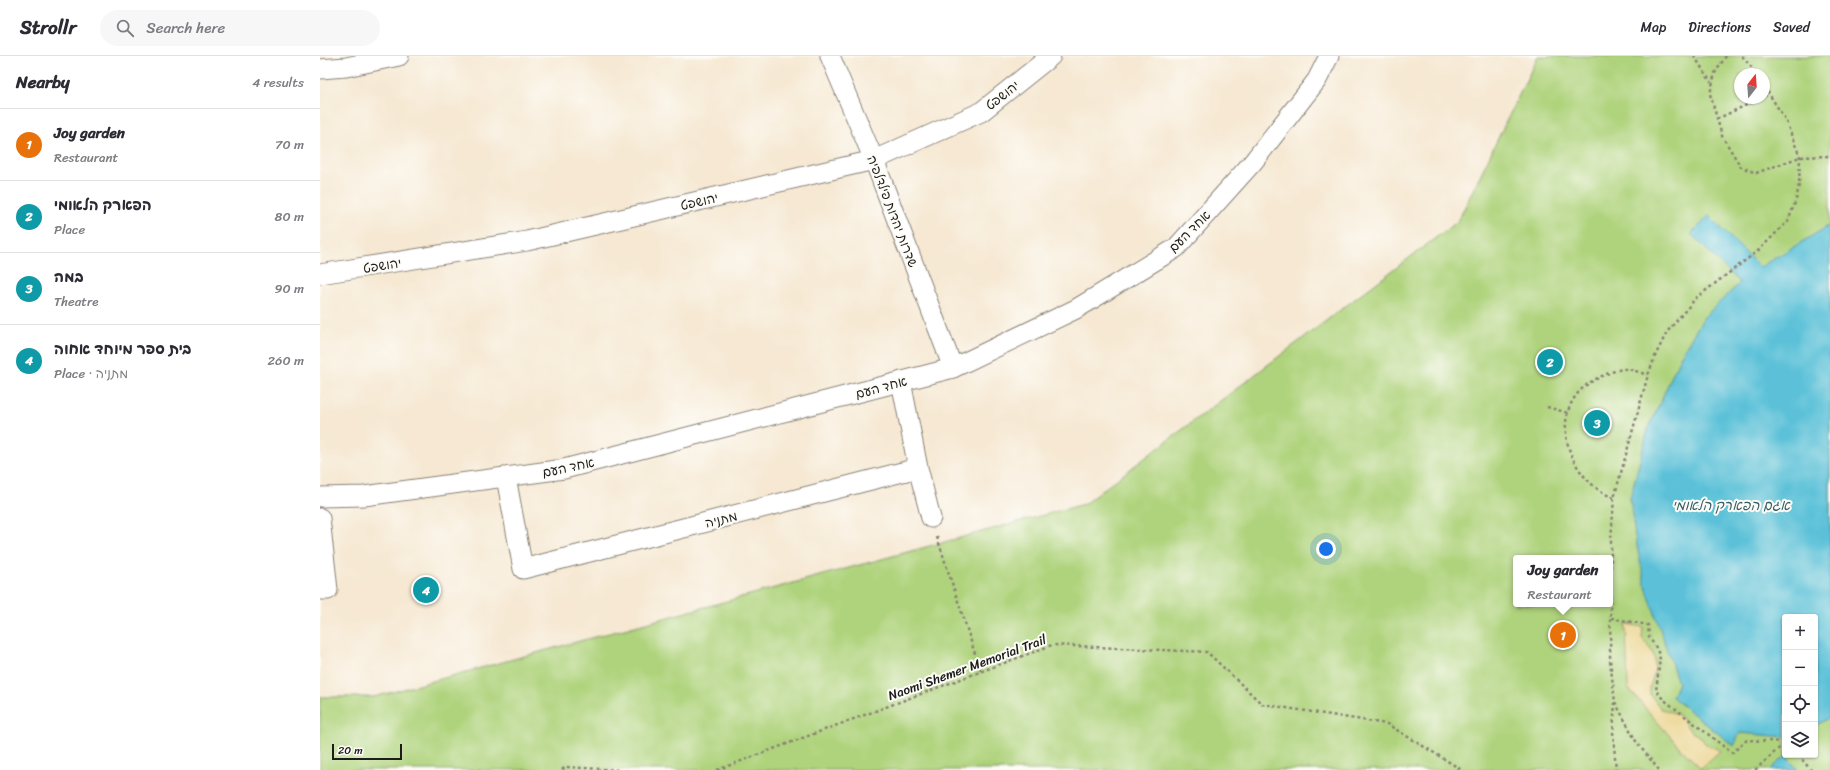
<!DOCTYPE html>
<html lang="en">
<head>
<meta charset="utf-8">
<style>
	:root { --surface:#fff; --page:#f7f7f7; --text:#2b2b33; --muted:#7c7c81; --line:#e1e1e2; --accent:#c8321e }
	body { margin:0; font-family:Sriracha,"Playpen Sans Hebrew",sans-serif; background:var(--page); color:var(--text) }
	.controls { position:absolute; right:12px; bottom:12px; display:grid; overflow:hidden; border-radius:4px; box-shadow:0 1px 3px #0004 }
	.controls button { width:36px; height:36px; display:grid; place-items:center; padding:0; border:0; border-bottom:1px solid var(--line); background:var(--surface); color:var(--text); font:20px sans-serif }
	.compass { position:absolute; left:1414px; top:12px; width:36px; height:36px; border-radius:50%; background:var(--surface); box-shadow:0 1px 3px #0004; rotate:17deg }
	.scale { position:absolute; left:12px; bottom:10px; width:70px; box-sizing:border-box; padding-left:4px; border:2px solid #1c1c1c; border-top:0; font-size:11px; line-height:14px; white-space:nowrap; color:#1c1c1c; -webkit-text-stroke:3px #fdfcf7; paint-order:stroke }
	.you { position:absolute; left:1006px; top:493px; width:14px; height:14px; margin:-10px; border:3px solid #fff; border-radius:50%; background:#1a73e8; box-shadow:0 0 0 6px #1a73e833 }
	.badge { display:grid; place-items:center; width:26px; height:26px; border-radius:50%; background:var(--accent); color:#fff; font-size:13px; font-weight:700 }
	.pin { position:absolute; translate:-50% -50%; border:2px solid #fff; box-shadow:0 1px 4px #0006 }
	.popup { position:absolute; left:1193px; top:499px; width:100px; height:52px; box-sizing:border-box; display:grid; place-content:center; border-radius:4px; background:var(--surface); filter:drop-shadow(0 1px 3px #0005); font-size:13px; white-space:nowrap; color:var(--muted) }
	.popup b { font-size:15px; color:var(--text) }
	.popup::after { content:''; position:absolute; left:50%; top:100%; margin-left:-8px; border:8px solid transparent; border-top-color:var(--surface) }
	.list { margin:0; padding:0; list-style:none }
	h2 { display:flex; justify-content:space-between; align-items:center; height:52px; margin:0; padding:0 16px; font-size:17px }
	h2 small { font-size:13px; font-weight:400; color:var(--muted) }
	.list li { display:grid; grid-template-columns:26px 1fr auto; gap:12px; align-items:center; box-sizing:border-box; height:72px; padding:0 16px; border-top:1px solid var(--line) }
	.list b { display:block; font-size:15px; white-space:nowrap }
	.list p { margin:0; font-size:13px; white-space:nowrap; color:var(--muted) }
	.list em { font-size:13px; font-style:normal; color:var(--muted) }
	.icon { flex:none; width:22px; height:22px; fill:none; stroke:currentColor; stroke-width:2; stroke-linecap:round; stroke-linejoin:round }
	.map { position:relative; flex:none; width:1510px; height:714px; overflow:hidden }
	header { display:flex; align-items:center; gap:24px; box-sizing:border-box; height:56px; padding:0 20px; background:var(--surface); border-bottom:1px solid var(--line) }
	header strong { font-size:19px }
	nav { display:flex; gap:22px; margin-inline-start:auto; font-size:14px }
	.search { width:280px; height:36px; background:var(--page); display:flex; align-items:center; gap:10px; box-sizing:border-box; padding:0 14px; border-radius:22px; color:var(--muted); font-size:15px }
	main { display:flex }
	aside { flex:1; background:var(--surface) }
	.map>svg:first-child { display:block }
	.green { fill:#afd37c; stroke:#66784c; fill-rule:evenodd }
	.sand { fill:#eeda9e; stroke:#857b5d }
	.water { fill:#5bc1d8; stroke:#3c6e7a }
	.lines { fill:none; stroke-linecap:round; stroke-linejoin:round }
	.street-casing { stroke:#898277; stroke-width:21 }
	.path { stroke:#898277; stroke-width:2.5; stroke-dasharray:3 3; stroke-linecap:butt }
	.street { stroke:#fff; stroke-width:19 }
	.labels { text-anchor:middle; stroke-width:4; stroke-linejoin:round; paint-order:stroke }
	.street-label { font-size:13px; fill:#1c1c1c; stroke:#fdfcf7 }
	.water-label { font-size:14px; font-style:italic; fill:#355e67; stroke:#fdfcf7 }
</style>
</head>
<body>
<header>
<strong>Strollr</strong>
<div class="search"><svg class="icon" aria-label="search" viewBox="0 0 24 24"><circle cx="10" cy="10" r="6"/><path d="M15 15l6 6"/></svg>Search here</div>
<nav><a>Map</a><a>Directions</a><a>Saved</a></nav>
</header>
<main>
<aside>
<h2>Nearby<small>4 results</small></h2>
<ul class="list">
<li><span class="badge" style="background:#e8710a">1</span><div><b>Joy garden</b><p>Restaurant</p></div><em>70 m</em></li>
<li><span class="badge" style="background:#0f9aa8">2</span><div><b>הפארק הלאומי</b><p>Place</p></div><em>80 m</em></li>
<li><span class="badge" style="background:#0f9aa8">3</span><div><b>במה</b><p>Theatre</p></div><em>90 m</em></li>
<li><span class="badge" style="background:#0f9aa8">4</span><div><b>בית ספר מיוחד אחוה</b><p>Place · מתניה</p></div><em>260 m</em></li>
</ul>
</aside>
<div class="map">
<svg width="1510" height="714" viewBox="0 0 1510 714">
	<rect width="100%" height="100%" fill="#fdfcf7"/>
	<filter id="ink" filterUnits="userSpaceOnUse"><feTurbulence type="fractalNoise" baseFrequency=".025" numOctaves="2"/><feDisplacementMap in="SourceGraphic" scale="8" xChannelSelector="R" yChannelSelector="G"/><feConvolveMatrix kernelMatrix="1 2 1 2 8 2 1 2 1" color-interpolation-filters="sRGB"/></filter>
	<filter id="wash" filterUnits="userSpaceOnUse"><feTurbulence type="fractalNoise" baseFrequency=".012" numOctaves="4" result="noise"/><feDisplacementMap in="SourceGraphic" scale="16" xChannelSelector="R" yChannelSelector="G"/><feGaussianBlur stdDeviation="0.9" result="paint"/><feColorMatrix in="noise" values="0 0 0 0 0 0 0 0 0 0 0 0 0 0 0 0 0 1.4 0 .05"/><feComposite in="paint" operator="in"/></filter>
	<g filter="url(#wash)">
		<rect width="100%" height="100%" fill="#f6e8d2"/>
		<!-- green -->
		<path class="green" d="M1218 0H1510V714H0V641H54L764 448 1138 165ZM1420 18H1444V42H1420ZM1196 502H1290V548H1196ZM1465 561H1495V699H1465Z"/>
		<!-- sand -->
		<path class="sand" d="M1306 568 1323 571 1322 582 1333 597 1335 605V614L1330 631V638L1341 653 1357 658 1362 663 1370 675 1382 682C1384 691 1394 690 1400 695L1381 712 1361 693 1308 632Z"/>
		<!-- water -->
		<path class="water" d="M1389 160 1440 211 1510 169V661L1495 670V561H1465V681L1420 677 1414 690 1352 641 1358 627 1325 528 1315 480 1310 442 1328 374 1361 299 1384 261 1420 227 1371 178Z
			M1466 700 1478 714H1450Z"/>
	</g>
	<g filter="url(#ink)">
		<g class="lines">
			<!-- street casing -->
			<g class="street-casing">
				<path id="street" d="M510 0 554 104 633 312
					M0 13 26 11 79 0
					M0 218 207 185 554 104 661 56 731 0
					M581 325 598 412 611 462
					M186 421 203 513 598 412
					M0 441 44 440 244 413 633 312 756 253 856 192 933 106 997 24 1009 0
					M0 462 8 534H0"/>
			</g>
			<!-- path -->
			<path class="path" d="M1374 0 1391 26
				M1406 0 1395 17 1390 38 1402 80 1421 111 1436 117 1480 101 1510 100
				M1422 0 1437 18
				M1444 40 1449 38
				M1397 63 1441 42
				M1227 351 1248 357
				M1294 442C1245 423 1223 348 1278 322 1286 318 1295 314 1304 313 1312 313 1321 317 1328 319
				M617 481 661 616
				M1291 562 1328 569 1329 581 1337 593 1340 603 1336 635 1343 643 1412 697 1427 684 1465 686
				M1295 646 1293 676 1296 714
				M1478 699 1491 714
				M242 714 245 711 300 714
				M397 714 732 589 887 596 942 648 1067 668 1142 714
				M1339 714 1317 687 1295 646 1290 604 1291 485 1294 442 1328 319 1336 298 1347 276 1376 242 1439 194 1468 165 1476 144 1479 129 1480 101 1465 63 1444 30
				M1435 714 1465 687"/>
			<!-- street -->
			<use href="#street" class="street"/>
		</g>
	</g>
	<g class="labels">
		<!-- street labels -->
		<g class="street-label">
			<text transform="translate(682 39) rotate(-38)" y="5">יהושפט</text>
			<text transform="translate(379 145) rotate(-13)" y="5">יהושפט</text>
			<text transform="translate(573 155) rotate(69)" y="5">שדרות יהדות פילדלפיה</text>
			<text transform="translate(869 175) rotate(-45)" y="5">אחד העם</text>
			<text transform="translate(62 209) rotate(-9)" y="5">יהושפט</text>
			<text transform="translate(561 331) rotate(-15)" y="5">אחד העם</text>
			<text transform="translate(248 411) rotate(-12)" y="5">אחד העם</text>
			<text transform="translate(401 463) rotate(-14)" y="5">מתניה</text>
			<text transform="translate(647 611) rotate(-20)" y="5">Naomi Shemer Memorial Trail</text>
		</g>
		<!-- water labels -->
		<g class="water-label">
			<text x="1411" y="454">אגם הפארק הלאומי</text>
		</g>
	</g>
</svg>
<div class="controls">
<button>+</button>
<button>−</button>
<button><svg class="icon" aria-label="locate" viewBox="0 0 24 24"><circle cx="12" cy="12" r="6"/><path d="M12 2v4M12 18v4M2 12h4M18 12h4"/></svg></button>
<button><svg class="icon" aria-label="layers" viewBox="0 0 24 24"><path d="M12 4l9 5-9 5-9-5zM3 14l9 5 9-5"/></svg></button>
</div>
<svg class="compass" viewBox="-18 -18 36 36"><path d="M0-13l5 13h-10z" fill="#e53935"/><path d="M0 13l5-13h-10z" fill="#7c7c81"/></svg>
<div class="scale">20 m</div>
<div class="you"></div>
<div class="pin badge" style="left:1243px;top:579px;background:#e8710a">1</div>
<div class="popup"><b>Joy garden</b>Restaurant</div>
<div class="pin badge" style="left:1230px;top:306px;background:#0f9aa8">2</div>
<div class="pin badge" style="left:1277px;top:367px;background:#0f9aa8">3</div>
<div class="pin badge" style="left:106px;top:534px;background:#0f9aa8">4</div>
</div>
</main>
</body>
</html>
